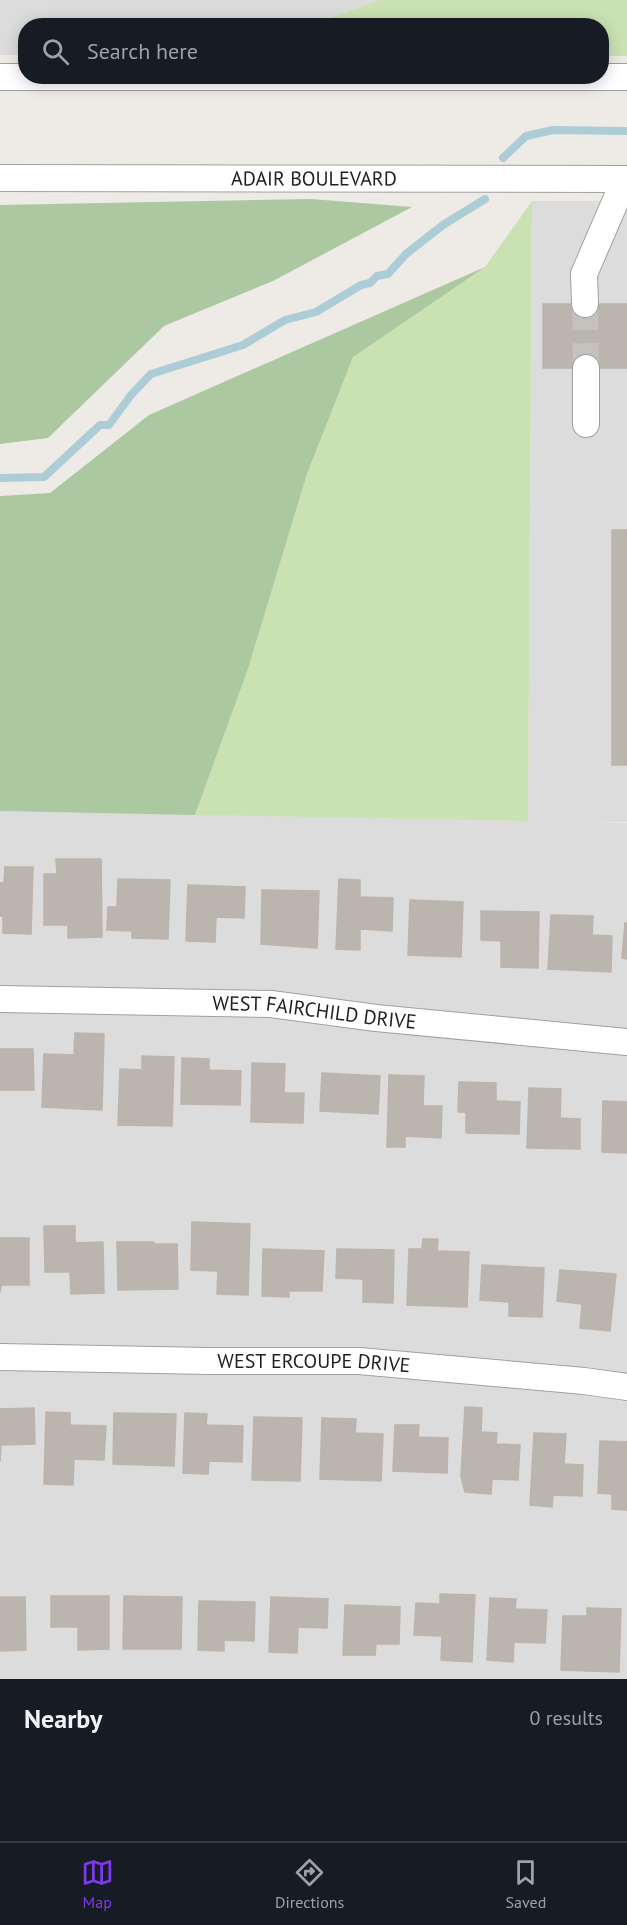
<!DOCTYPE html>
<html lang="en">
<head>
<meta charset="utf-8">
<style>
	:root { --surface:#171b24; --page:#242831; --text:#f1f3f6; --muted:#9ea1a6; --line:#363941; --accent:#7c3aed }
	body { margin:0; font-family:"PT Sans",sans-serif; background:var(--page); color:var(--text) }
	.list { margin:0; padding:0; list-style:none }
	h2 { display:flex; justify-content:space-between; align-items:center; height:78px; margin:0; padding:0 24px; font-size:26px }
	h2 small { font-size:20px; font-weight:400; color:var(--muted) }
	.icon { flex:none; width:33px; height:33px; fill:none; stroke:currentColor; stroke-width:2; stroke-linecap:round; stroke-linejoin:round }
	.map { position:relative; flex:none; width:627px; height:1679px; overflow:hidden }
	.search { position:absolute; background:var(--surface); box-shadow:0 3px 15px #0003; left:18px; right:18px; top:18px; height:66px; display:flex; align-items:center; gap:15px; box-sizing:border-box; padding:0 21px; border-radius:24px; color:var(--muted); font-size:22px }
	.sheet { height:162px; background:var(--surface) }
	nav { display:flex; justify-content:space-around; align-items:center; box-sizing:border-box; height:84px; border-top:2px solid var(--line); background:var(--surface); font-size:16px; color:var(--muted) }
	nav a { display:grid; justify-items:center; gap:3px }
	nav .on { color:var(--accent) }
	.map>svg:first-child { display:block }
	.residential { fill:#dcdcdc }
	.grass { fill:#cae2b2 }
	.forest { fill:#acc8a0 }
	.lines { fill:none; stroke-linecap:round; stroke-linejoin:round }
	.stream { stroke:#acccd6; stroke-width:8 }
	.building { fill:#bbb5af; stroke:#beb3aa; stroke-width:1.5 }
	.minor-tunnel { stroke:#c5c2be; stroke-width:26; stroke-dasharray:26 13; stroke-linecap:butt }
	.minor-casing { stroke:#a0a0a0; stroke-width:28 }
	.minor { stroke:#fff; stroke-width:26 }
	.labels { text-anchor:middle; stroke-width:4.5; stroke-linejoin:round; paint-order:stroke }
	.street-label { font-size:20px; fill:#1f1f1f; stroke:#fff }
</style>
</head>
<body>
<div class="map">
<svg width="627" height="1679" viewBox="0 0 627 1679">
	<rect width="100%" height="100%" fill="#eeebe6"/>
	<!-- residential -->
	<path class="residential" d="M0 0H379L309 25 26 26 25 55H0Z
		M532 201H627V822H586L627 823V1679H0V811L528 821Z"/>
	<!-- grass -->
	<path class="grass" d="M379 0H627V56H602V26L309 25Z
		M532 201 528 821 195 815 248 669 307 474 353 356 485 267Z"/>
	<!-- forest -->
	<path class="forest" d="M311 199 412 207 273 281 164 326 48 438 0 444V205Z
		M485 267 353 357 307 474 248 669 195 815 0 811V496L50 493 149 415Z"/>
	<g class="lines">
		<!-- stream -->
		<path class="stream" d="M503 158 526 136 553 130 627 131
			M0 478 44 477 100 425H109L131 395 151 374 243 345 285 320 316 312 361 285 370 283 377 276 388 274 406 254 443 225 485 199"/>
	</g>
	<!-- building -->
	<path class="building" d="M543 304H627V368H543Z
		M612 530H627V765H612Z
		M56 859H101L102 937 68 938V925H44V874H57Z
		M5 867H33L31 934 3 933V916H0V883H4Z
		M118 879 170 880 168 939 132 938V931L107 930 108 907H117Z
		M339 879 360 880V897L393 898 392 931 360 929V950L336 949Z
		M188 885 245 887 244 918 216 917 215 942 186 941Z
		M262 890 319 891 317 948 261 944Z
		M410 900 463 902 461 957 408 955Z
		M481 911 539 912 538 968 501 967V941L481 940Z
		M551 915 593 916 592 935 612 936 611 972 548 969Z
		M625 923H627V959L622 958Z
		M75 1033 104 1034 102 1110 42 1107 44 1054 74 1055Z
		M0 1049H33L34 1090H0Z
		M142 1056 174 1057 172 1126 118 1125 120 1069 142 1070Z
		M182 1058 209 1059V1070L241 1071 240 1105 181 1104Z
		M252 1063 285 1064 284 1093H304L303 1123 251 1122Z
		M322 1073 380 1076 378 1114 320 1111Z
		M389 1075 424 1076 423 1106H442L441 1138 405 1136V1147H387Z
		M459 1082 496 1083V1101L520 1102 519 1134 466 1133V1112H458Z
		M529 1088 561 1089 560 1118 580 1119V1149L527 1148Z
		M603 1101 627 1102V1153L602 1152Z
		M192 1222 250 1224 248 1295 217 1294 218 1271 191 1270Z
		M44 1226H75V1243L103 1242 104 1293 71 1294 70 1272H45Z
		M0 1238H29V1285H1L0 1293Z
		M423 1239H438L437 1251 469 1252 467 1307 407 1305 409 1249H422Z
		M117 1242H154V1244H177L178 1289 118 1290Z
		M263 1249 324 1251 322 1291H289V1297L262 1296Z
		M337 1249 394 1250 393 1303 363 1302V1279L336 1278Z
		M482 1265 544 1268 542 1317 509 1316V1302L480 1300Z
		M560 1270 616 1274 610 1331 580 1328 582 1304 557 1301Z
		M465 1407 482 1408 481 1432 497 1433 496 1444 520 1445 518 1480 492 1479 491 1494 465 1492 461 1476Z
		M34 1408 35 1444 1 1445 0 1462V1409Z
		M46 1412 70 1413V1425L106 1426 104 1460 74 1459 73 1485 44 1484Z
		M114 1413 176 1414 174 1466 113 1464Z
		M185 1413 207 1414 206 1425 243 1426 242 1462 209 1461 208 1474 183 1473Z
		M254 1417 302 1418 300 1481 252 1480Z
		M322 1418 356 1419 355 1433 383 1434 381 1481 320 1479Z
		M395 1425H419L418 1437 448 1438 447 1473 393 1471Z
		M534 1433 566 1434 564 1464 583 1465 582 1496 553 1495 552 1507 530 1505Z
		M600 1441 627 1442V1510L612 1509V1494L598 1493Z
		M440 1594 475 1595 472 1662 441 1660 442 1636 414 1635 416 1603 440 1604Z
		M51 1596H109V1649L78 1650V1627H51Z
		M124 1596 182 1597 181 1649H123Z
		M0 1597H25L26 1650 0 1651Z
		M271 1597 328 1599 327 1628 298 1627 297 1653 269 1652Z
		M490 1598 516 1599 515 1609 547 1610 545 1643 514 1642 513 1662 487 1660Z
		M199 1601 255 1602 254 1641 224 1640V1651L198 1650Z
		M345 1605 400 1607 399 1644H376L375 1655H343Z
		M587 1608 621 1609 619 1672 561 1670 563 1616H587Z"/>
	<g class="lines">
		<!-- minor-tunnel -->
		<path class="minor-tunnel" d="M585 304 586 368"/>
		<!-- minor casing -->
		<g class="minor-casing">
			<g id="minor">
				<path d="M0 77H627"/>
				<path id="s1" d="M0 178 627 179"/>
				<path d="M585 304 584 274 625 179"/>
				<path d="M586 368V424"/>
				<path id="s2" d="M0 999 271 1004 376 1018 627 1042"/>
				<path id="s3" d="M0 1357 208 1361H359L584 1381 627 1387"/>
			</g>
		</g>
		<!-- minor -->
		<use href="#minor" class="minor"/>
	</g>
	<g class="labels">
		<!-- street labels -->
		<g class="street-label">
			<text dy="7" stroke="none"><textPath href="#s1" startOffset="314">ADAIR BOULEVARD</textPath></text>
			<text dy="7" stroke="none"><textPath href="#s2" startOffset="315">WEST FAIRCHILD DRIVE</textPath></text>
			<text dy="7" stroke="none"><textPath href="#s3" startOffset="314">WEST ERCOUPE DRIVE</textPath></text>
		</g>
	</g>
</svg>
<div class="search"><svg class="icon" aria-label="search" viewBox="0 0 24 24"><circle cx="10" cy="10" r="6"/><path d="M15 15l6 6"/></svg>Search here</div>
</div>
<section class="sheet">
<h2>Nearby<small>0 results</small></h2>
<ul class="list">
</ul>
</section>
<nav>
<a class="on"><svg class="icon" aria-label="map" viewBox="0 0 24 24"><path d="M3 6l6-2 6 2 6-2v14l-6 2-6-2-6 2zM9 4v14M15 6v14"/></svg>Map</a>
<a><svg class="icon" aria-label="directions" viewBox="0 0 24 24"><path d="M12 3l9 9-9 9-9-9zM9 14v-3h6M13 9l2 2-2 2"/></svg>Directions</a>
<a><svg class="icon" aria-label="saved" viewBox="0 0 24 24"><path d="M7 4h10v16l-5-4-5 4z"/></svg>Saved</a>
</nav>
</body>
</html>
